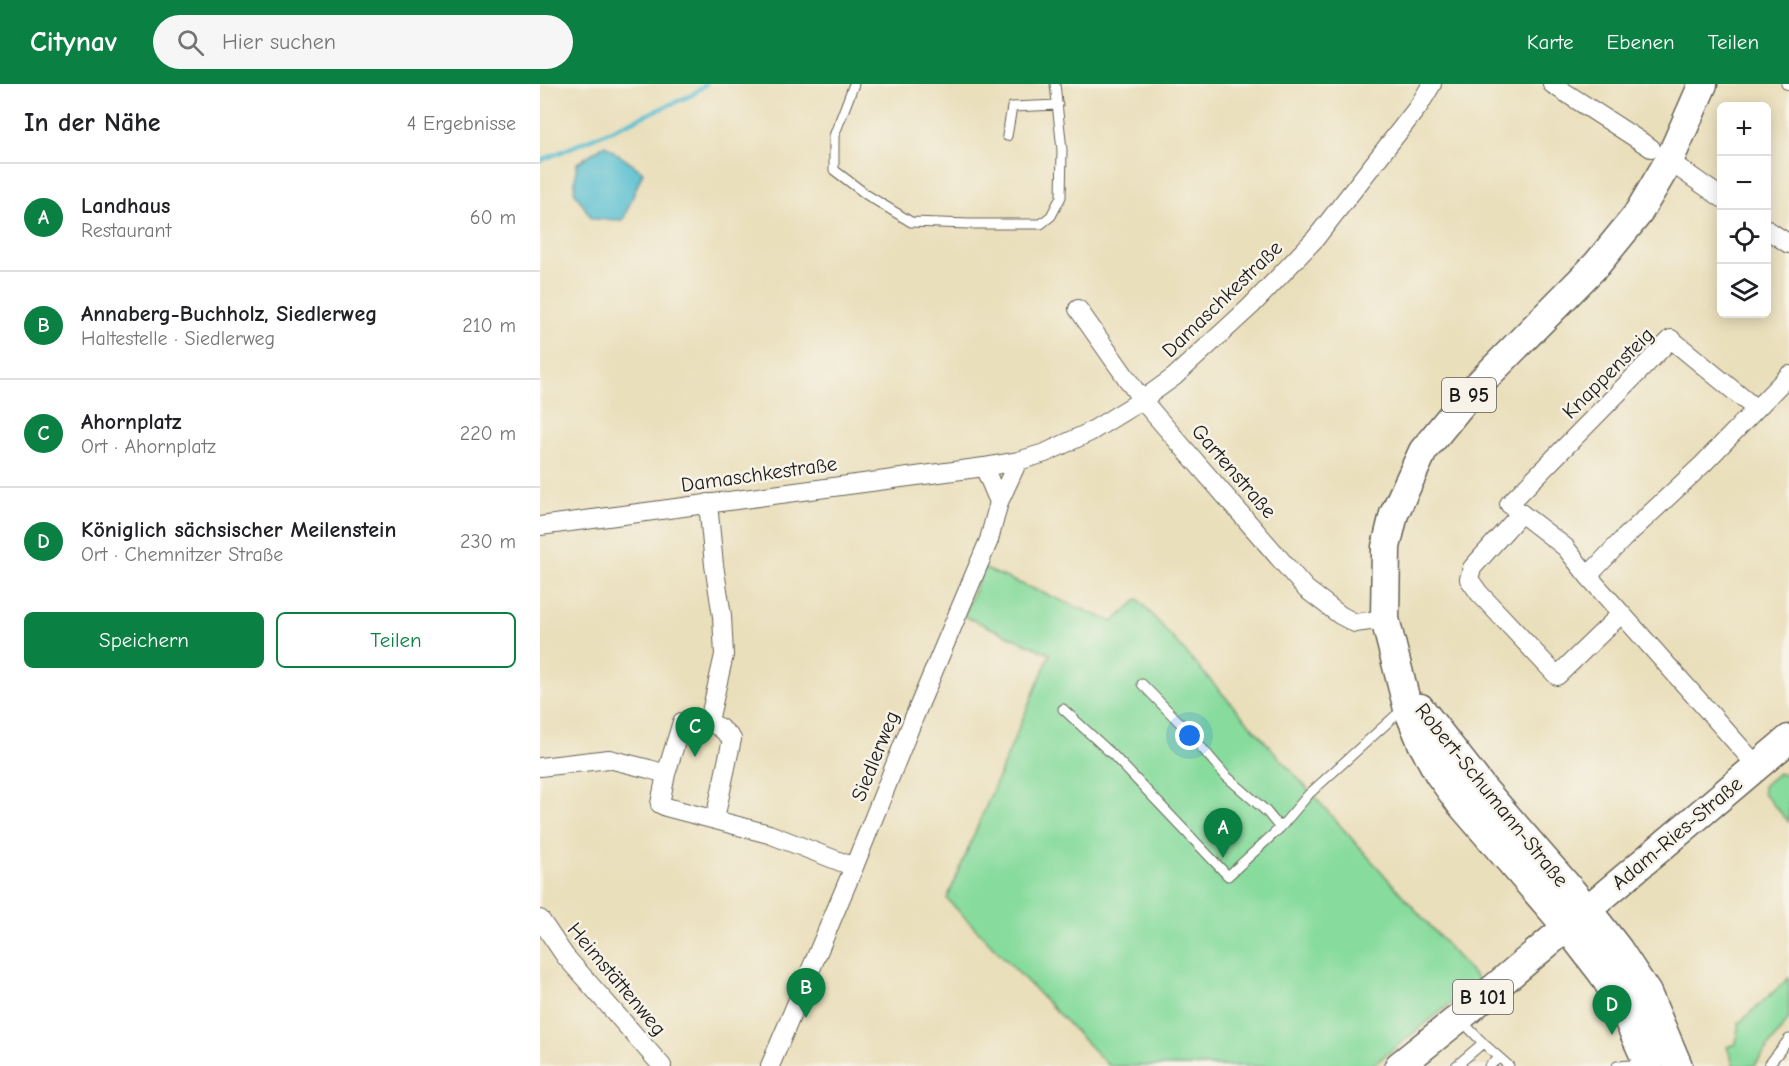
<!DOCTYPE html>
<html lang="de">
<head>
<meta charset="utf-8">
<style>
	:root { --surface:#fff; --page:#f6f6f6; --text:#202124; --muted:#757577; --line:#e0e0e0; --accent:#0b8043 }
	body { margin:0; font-family:"Comic Neue",sans-serif; background:var(--page); color:var(--text) }
	.controls { position:absolute; right:18px; top:18px; display:grid; overflow:hidden; border-radius:9px; box-shadow:0 3px 15px #0003 }
	.controls button { width:54px; height:54px; display:grid; place-items:center; padding:0; border:0; border-bottom:2px solid var(--line); background:var(--surface); color:var(--text); font:30px sans-serif }
	.you { position:absolute; left:650px; top:652px; width:21px; height:21px; margin:-15px; border:4px solid #fff; border-radius:50%; background:#1a73e8; box-shadow:0 0 0 9px #1a73e833 }
	.badge { display:grid; place-items:center; width:39px; height:39px; border-radius:50%; background:var(--accent); color:#fff; font-size:20px; font-weight:700 }
	.pin { position:absolute; translate:-50% -50px; filter:drop-shadow(0 2px 3px #0008) }
	.pin::after { content:''; position:absolute; top:32px; width:21px; height:18px; background:inherit; clip-path:polygon(0 0,100% 0,50% 100%) }
	.list { margin:0; padding:0; list-style:none }
	h2 { display:flex; justify-content:space-between; align-items:center; height:78px; margin:0; padding:0 24px; font-size:26px }
	h2 small { font-size:20px; font-weight:400; color:var(--muted) }
	.list li { display:grid; grid-template-columns:39px 1fr auto; gap:18px; align-items:center; box-sizing:border-box; height:108px; padding:0 24px; border-top:2px solid var(--line) }
	.list b { display:block; font-size:22px; white-space:nowrap }
	.list p { margin:0; font-size:20px; white-space:nowrap; color:var(--muted) }
	.list em { font-size:20px; font-style:normal; color:var(--muted) }
	.actions { display:flex; gap:12px; padding:18px 24px }
	.actions a { flex:1; padding:14px 0; border:2px solid var(--accent); border-radius:9px; text-align:center; font-size:21px; color:var(--accent) }
	.actions .main { background:var(--accent); color:#fff }
	.icon { flex:none; width:33px; height:33px; fill:none; stroke:currentColor; stroke-width:2; stroke-linecap:round; stroke-linejoin:round }
	.map { position:relative; flex:none; width:1249px; height:982px; overflow:hidden }
	header { display:flex; align-items:center; gap:36px; box-sizing:border-box; height:84px; padding:0 30px; background:var(--accent); color:#fff }
	header strong { font-size:28px }
	nav { display:flex; gap:33px; margin-inline-start:auto; font-size:21px }
	.search { width:420px; height:54px; background:var(--page); display:flex; align-items:center; gap:15px; box-sizing:border-box; padding:0 21px; border-radius:33px; color:var(--muted); font-size:22px }
	main { display:flex }
	aside { flex:1; background:var(--surface) }
	.map>svg:first-child { display:block }
	.green { fill:#87db9d; stroke:#527c5c; stroke-width:1.5 }
	.water { fill:#54bed0; stroke:#386d76; stroke-width:1.5 }
	.lines { fill:none; stroke-linecap:round; stroke-linejoin:round }
	.stream { stroke:#54bed0; stroke-width:4.5 }
	.lane-casing { stroke:#646054; stroke-width:11 }
	.street-casing { stroke:#646054; stroke-width:20 }
	.primary-casing { stroke:#646054; stroke-width:31 }
	.lane { stroke:#fff; stroke-width:9 }
	.street { stroke:#fff; stroke-width:18 }
	.primary { stroke:#fff; stroke-width:28 }
	.labels { text-anchor:middle; stroke-width:5; stroke-linejoin:round; paint-order:stroke }
	.shield { fill:#f7f3e8; stroke:#5e5c59; stroke-width:1.5 }
	.shield-label { font-size:20px; font-weight:bold; fill:#1c1c1c }
	.street-label { font-size:21px; fill:#1c1c1c; stroke:#f7f3e8 }
</style>
</head>
<body>
<header>
<strong>Citynav</strong>
<div class="search"><svg class="icon" aria-label="search" viewBox="0 0 24 24"><circle cx="10" cy="10" r="6"/><path d="M15 15l6 6"/></svg>Hier suchen</div>
<nav><a>Karte</a><a>Ebenen</a><a>Teilen</a></nav>
</header>
<main>
<aside>
<h2>In der Nähe<small>4 Ergebnisse</small></h2>
<ul class="list">
<li><span class="badge">A</span><div><b>Landhaus</b><p>Restaurant</p></div><em>60 m</em></li>
<li><span class="badge">B</span><div><b>Annaberg-Buchholz, Siedlerweg</b><p>Haltestelle · Siedlerweg</p></div><em>210 m</em></li>
<li><span class="badge">C</span><div><b>Ahornplatz</b><p>Ort · Ahornplatz</p></div><em>220 m</em></li>
<li><span class="badge">D</span><div><b>Königlich sächsischer Meilenstein</b><p>Ort · Chemnitzer Straße</p></div><em>230 m</em></li>
</ul>
<div class="actions"><a class="main">Speichern</a><a>Teilen</a></div>
</aside>
<div class="map">
<svg width="1249" height="982" viewBox="0 0 1249 982">
	<rect width="100%" height="100%" fill="#f7f3e8"/>
	<filter id="ink" filterUnits="userSpaceOnUse"><feTurbulence type="fractalNoise" baseFrequency=".0167" numOctaves="2"/><feDisplacementMap in="SourceGraphic" scale="12" xChannelSelector="R" yChannelSelector="G"/><feConvolveMatrix kernelMatrix="1 2 1 2 8 2 1 2 1" color-interpolation-filters="sRGB"/></filter>
	<filter id="wash" filterUnits="userSpaceOnUse"><feTurbulence type="fractalNoise" baseFrequency=".008" numOctaves="4" result="noise"/><feDisplacementMap in="SourceGraphic" scale="24" xChannelSelector="R" yChannelSelector="G"/><feGaussianBlur stdDeviation="1.35" result="paint"/><feColorMatrix in="noise" values="0 0 0 0 0 0 0 0 0 0 0 0 0 0 0 0 0 1.4 0 .05"/><feComposite in="paint" operator="in"/></filter>
	<g filter="url(#wash)">
		<rect width="100%" height="100%" fill="#eadfbb"/>
		<!-- green -->
		<path class="green" d="M443 484 573 538 598 515 939 897 832 982H569L407 815 510 570 424 532Z
			M1238 689 1240 691 1242 689 1249 693V738L1223 709V702Z
			M1249 894V935L1214 982H1194L1187 963 1196 960 1198 943 1200 938Z"/>
		<!-- water -->
		<path class="water" d="M65 61 103 88 83 136 52 135 34 107 37 79Z"/>
		<g class="lines">
			<!-- stream -->
			<path class="stream" d="M0 77 152 11 166 0"/>
		</g>
	</g>
	<g filter="url(#ink)">
		<g class="lines">
			<!-- lane casing -->
			<g class="lane-casing">
				<path id="lane" d="M314 0 294 52V86L327 111 371 138 429 140H501L511 132 521 113 522 66 515 0
					M1246 0 1249 1
					M467 52 472 23 518 21
					M602 600 643 642 686 692 726 727 740 744
					M523 625 573 671 688 792 740 744 769 710 855 632 866 626
					M922 937 943 959
					M916 982 943 959 969 982
					M949 982 959 974
					M1077 982 1104 980
					M1228 982 1249 955"/>
			</g>
			<!-- street casing -->
			<g class="street-casing">
				<path id="street" d="M1012 0 1111 64
					M1129 77 1182 114
					M1226 145 1249 160
					M538 225 602 316 766 505 800 531 815 539 845 535
					M1216 325 1131 255 969 420 1025 463 1048 492 1217 682
					M444 383 459 418
					M168 419 174 481 182 532 184 571 169 637
					M981 429 932 484 929 495 939 509 1017 592 1081 530
					M0 442 444 383 478 377 505 369 550 348 602 316 634 293 711 222 775 155 878 23 892 0
					M1048 492 1083 455 1163 380 1249 291
					M0 683 69 675 109 685 126 690 120 720 126 723 229 750 314 783
					M126 690 142 638C166 637 175 636 192 655L175 735
					M0 835 25 872 122 982
					M230 982 314 783 375 631 449 456 459 418 478 377"/>
			</g>
			<!-- primary casing -->
			<g class="primary-casing">
				<path id="primary" d="M880 624 943 705 1047 825 1078 865 1107 909 1138 982
					M859 982 919 934 1249 655
					M1109 982 1082 922 1063 890 1026 842 920 719 899 690 882 659 868 625 845 535 846 463 854 430 883 367 932 307 1057 180 1097 131 1129 77 1163 0"/>
			</g>
			<!-- lane -->
			<use href="#lane" class="lane"/>
			<!-- street -->
			<use href="#street" class="street"/>
			<!-- primary -->
			<use href="#primary" class="primary"/>
		</g>
	</g>
	<g class="labels">
		<!-- shield labels -->
		<g class="shield">
			<rect x="902" y="294" width="54" height="34" rx="4.5"/>
			<rect x="913" y="896" width="60" height="34" rx="4.5"/>
		</g>
		<g class="shield-label">
			<text x="929" y="318">B 95</text>
			<text x="943" y="920">B 101</text>
		</g>
		<!-- street labels -->
		<g class="street-label">
			<text transform="translate(682 215) rotate(-44)" y="7">Damaschkestraße</text>
			<text transform="translate(1068 289) rotate(-45)" y="7">Knappensteig</text>
			<text transform="translate(694 387) rotate(49)" y="7">Gartenstraße</text>
			<text transform="translate(219 390) rotate(-8)" y="7">Damaschkestraße</text>
			<text transform="translate(335 672) rotate(-68)" y="7">Siedlerweg</text>
			<text transform="translate(952 711) rotate(51)" y="7">Robert-Schumann-Straße</text>
			<text transform="translate(1137 749) rotate(-40)" y="7">Adam-Ries-Straße</text>
			<text transform="translate(77 895) rotate(50)" y="7">Heimstättenweg</text>
		</g>
	</g>
</svg>
<div class="controls">
<button>+</button>
<button>−</button>
<button><svg class="icon" aria-label="locate" viewBox="0 0 24 24"><circle cx="12" cy="12" r="6"/><path d="M12 2v4M12 18v4M2 12h4M18 12h4"/></svg></button>
<button><svg class="icon" aria-label="layers" viewBox="0 0 24 24"><path d="M12 4l9 5-9 5-9-5zM3 14l9 5 9-5"/></svg></button>
</div>
<div class="you"></div>
<div class="pin badge" style="left:683px;top:774px">A</div>
<div class="pin badge" style="left:266px;top:934px">B</div>
<div class="pin badge" style="left:155px;top:673px">C</div>
<div class="pin badge" style="left:1072px;top:951px">D</div>
</div>
</main>
</body>
</html>
